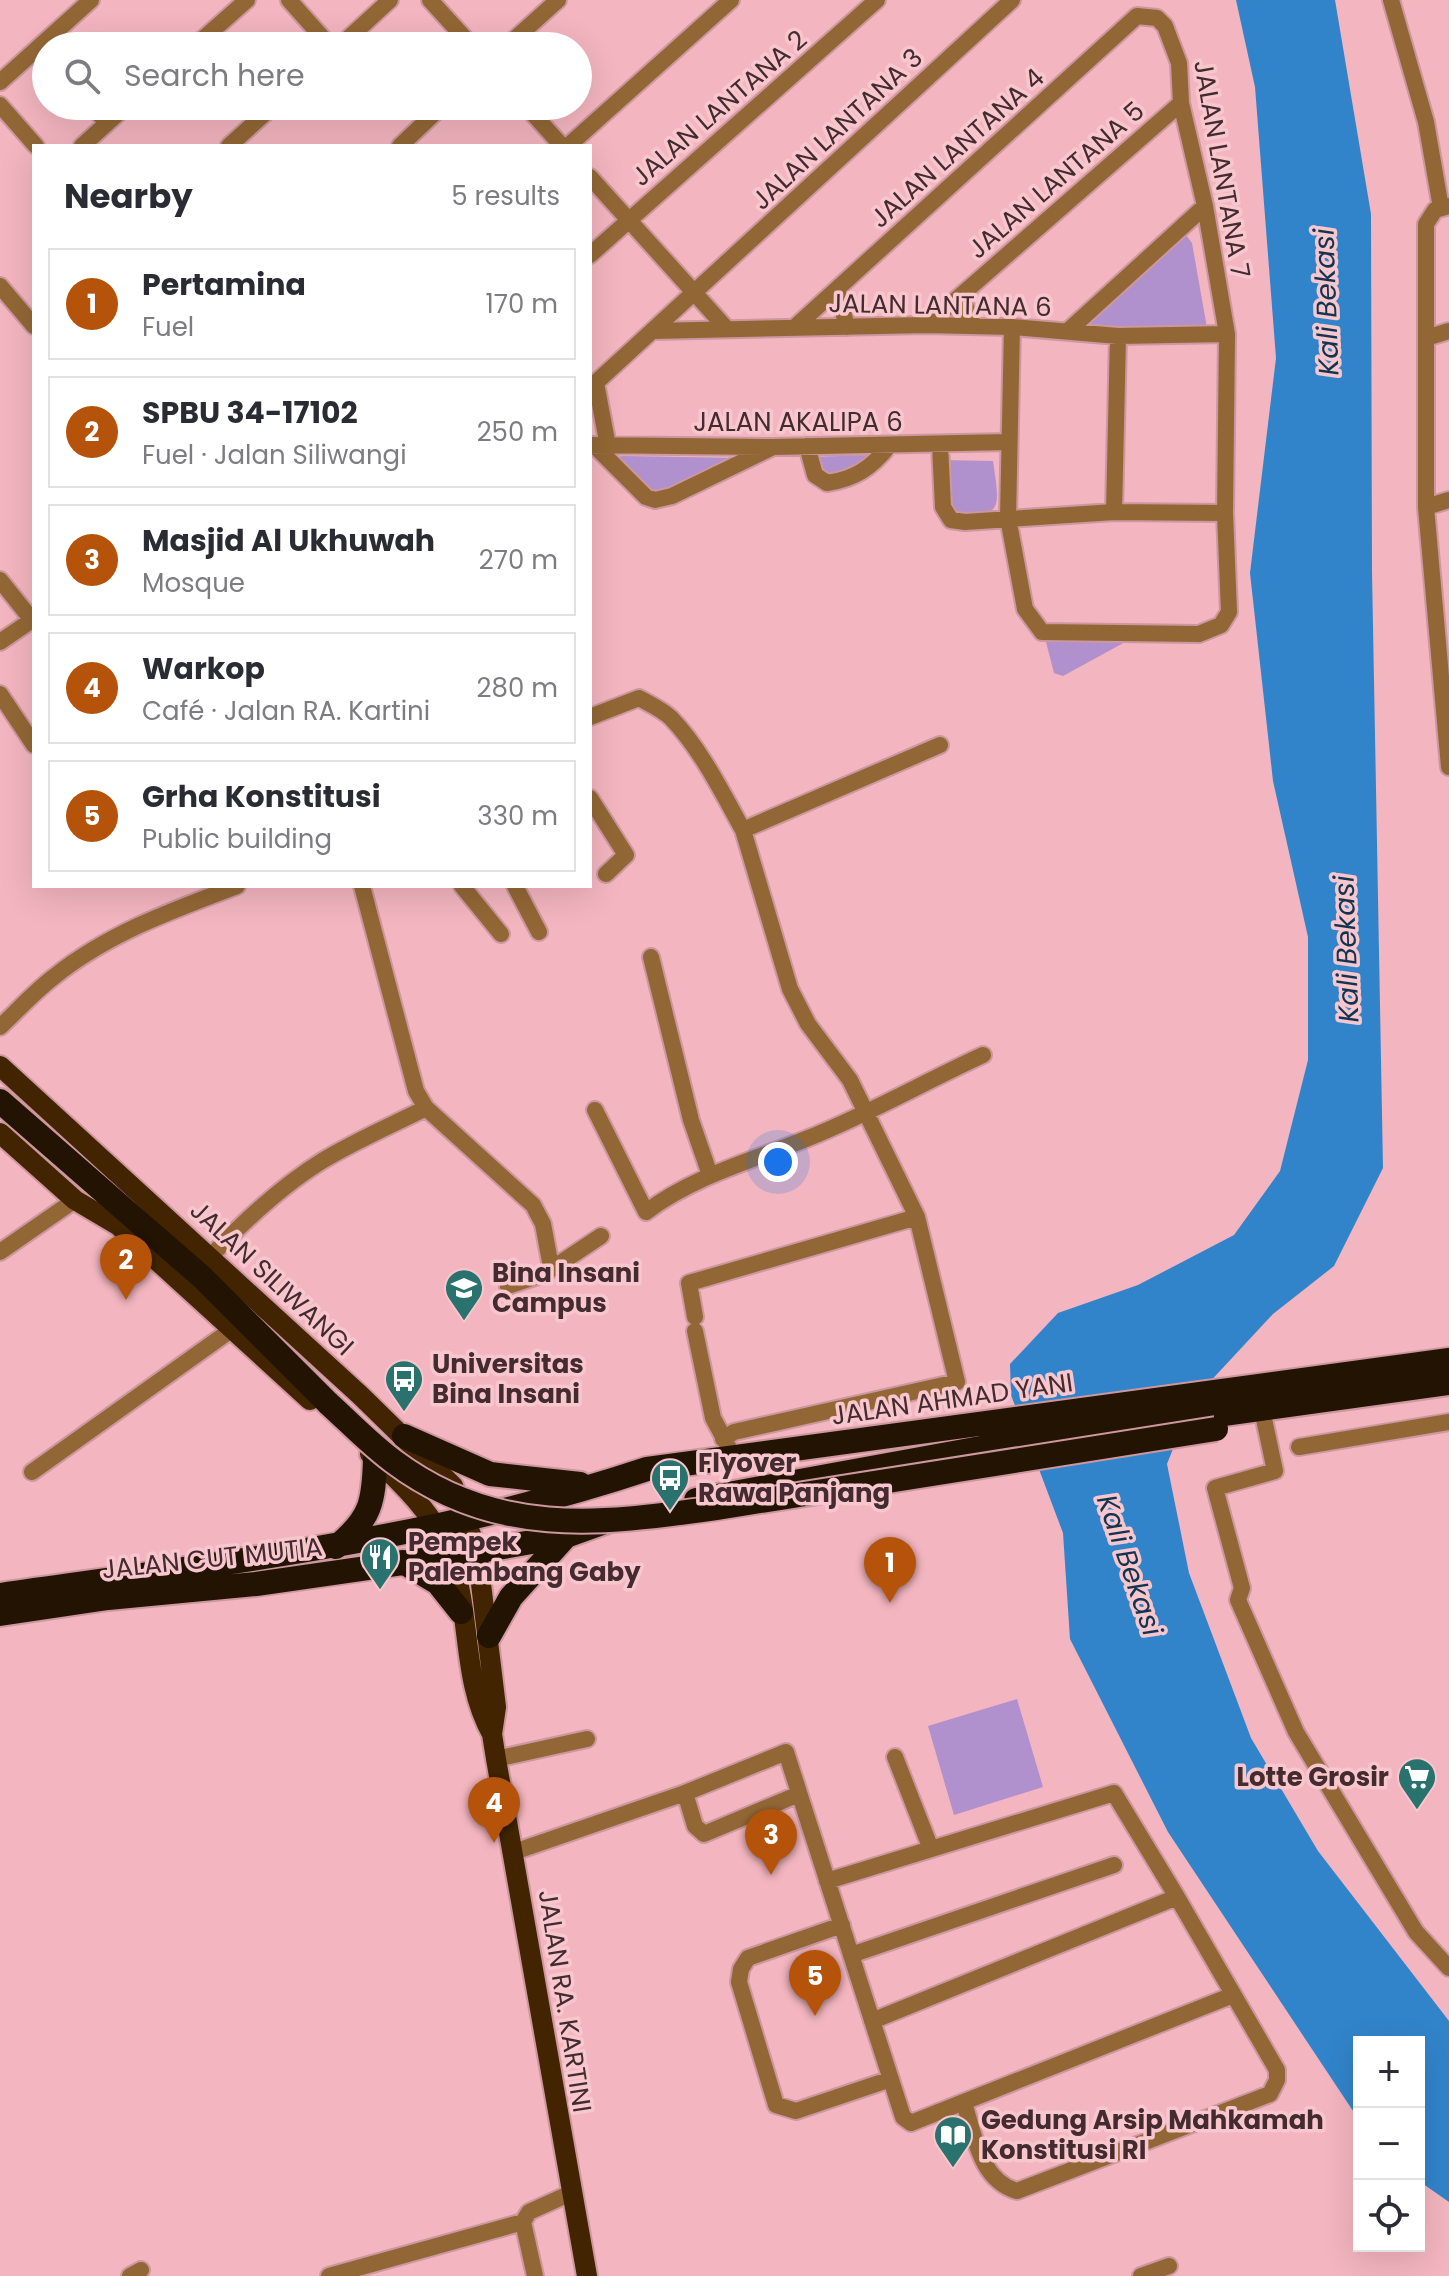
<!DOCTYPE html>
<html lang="en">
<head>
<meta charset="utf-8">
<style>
	:root { --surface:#fff; --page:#f2f2f3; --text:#2b2b33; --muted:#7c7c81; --line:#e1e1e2; --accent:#b45309 }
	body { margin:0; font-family:Poppins,sans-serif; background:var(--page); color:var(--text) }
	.controls { position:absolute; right:24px; bottom:24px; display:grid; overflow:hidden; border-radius:0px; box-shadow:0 8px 32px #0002 }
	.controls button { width:72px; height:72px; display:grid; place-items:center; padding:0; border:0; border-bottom:2px solid var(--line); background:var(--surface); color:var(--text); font:40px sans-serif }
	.you { position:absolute; left:778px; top:1162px; width:28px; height:28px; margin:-20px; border:6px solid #fff; border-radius:50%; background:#1a73e8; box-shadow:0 0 0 12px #1a73e833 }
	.badge { display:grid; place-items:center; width:52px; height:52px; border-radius:50%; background:var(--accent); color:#fff; font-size:26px; font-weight:700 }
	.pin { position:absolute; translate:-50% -66px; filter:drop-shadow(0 2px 4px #0008) }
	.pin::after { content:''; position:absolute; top:42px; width:28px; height:24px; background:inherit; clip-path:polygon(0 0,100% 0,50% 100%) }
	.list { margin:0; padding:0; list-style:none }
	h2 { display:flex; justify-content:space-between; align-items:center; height:104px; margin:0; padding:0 32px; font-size:34px }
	h2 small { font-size:26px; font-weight:400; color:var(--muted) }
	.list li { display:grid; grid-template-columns:52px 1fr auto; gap:24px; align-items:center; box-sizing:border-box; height:112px; margin:0 16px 16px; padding:0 16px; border:2px solid var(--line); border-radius:0px }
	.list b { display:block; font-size:30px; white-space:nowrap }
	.list p { margin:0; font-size:26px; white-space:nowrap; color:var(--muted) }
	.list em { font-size:26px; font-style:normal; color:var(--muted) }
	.icon { flex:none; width:44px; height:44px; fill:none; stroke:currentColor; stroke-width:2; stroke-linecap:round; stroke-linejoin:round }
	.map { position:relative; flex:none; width:1449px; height:2276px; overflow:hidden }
	.search { position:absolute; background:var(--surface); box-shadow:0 8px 32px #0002; left:32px; top:32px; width:560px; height:88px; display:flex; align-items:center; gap:20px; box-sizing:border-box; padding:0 28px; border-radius:44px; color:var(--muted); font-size:30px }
	.panel { position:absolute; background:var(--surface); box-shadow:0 8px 32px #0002; left:32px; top:144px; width:560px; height:744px; border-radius:0px }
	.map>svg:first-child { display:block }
	.green { fill:#b090cd }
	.water { fill:#3184ca }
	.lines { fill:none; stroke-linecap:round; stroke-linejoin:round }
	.street-casing { stroke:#cc979f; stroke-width:20 }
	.primary-casing { stroke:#cc979f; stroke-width:24 }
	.highway-casing { stroke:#cc979f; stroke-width:28 }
	.street { stroke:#936735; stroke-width:16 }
	.primary { stroke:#422500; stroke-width:20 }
	.highway { stroke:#221302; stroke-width:24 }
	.highway-bridge-casing { stroke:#cc979f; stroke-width:28; stroke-linecap:butt }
	.highway-bridge { stroke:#221302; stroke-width:24 }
	.labels { text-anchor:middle; stroke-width:7; stroke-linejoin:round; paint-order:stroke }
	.street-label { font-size:26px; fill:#432b2f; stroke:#f8c6cd }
	.poi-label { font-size:26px; font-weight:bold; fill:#432b2f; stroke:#f8c6cd; text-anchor:start }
	.water-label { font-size:28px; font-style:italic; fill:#123451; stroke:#f8c6cd }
</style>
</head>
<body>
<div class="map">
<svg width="1449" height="2276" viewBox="0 0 1449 2276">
	<rect width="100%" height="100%" fill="#f3b5bf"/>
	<!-- green -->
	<path class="green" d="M1186 235 1192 243 1207 328 1091 330 1086 325Z
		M880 455 824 485 805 457Z
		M616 457 623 456 741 458 649 501Z
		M939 460 993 461C1001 515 1002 516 947 514Z
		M1127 641 1063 676 1054 673 1046 642Z
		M1017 1699 1043 1787 954 1815 928 1726Z"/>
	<!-- water -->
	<path class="water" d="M1236 0H1335L1371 214 1372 572 1383 1168 1334 1266 1273 1314 1192 1401 1167 1464 1189 1573 1251 1738 1318 1851 1449 2021V2202L1419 2181V2042H1359V2120L1168 1832 1070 1639 1063 1533 1011 1395 1010 1364 1058 1313 1138 1285 1234 1235 1280 1171 1308 1060V937L1273 781 1250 573 1276 358 1255 87Z"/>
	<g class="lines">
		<!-- street casing -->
		<g class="street-casing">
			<path id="street" d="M289 0 330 46
				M430 0 472 46
				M1391 0 1426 122 1441 208
				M195 46 247 0
				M340 46 390 0
				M507 46 558 0
				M0 82 91 0
				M0 105 36 146
				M92 106 107 123
				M526 106 562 146
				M82 146 126 106
				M229 146 273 106
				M400 146 442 106
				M568 146 731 0
				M590 177 727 329
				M1449 206 1435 210 1426 224V507L1449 767
				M590 255 877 0
				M0 286 34 326
				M837 289 847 327
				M961 296 974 326
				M927 325 1181 103
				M794 328 1137 16 1157 18 1165 26 1179 63 1181 103 1205 206 1227 334 1225 513 1229 612 1221 625 1199 634 1042 632 1025 609 1008 518 1012 327
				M1069 330 1205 206
				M653 331 927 325 1012 327 1118 336 1227 334
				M1426 338 1449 331
				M596 383 608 446
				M590 388 1012 0
				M590 445 773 447 1007 442
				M940 445 943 507 951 520 965 522 1114 512 1225 513
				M807 446 815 475 827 483C855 479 871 468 889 446
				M596 447 646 497 655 500 672 496 771 448
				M1426 507 1449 500
				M1114 512 1118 336
				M0 580 32 620 0 642
				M0 694 34 745
				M590 717 639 698C650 704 663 710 671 718 701 749 723 794 743 830L790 989 808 1024 850 1080 917 1217 957 1382 734 1432 723 1439
				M590 798 626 855 606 874
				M743 830 940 745
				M362 886 416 1091 426 1108 533 1205 543 1224 551 1267
				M462 886 501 934
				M515 886 539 932
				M651 957 691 1120 710 1175
				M0 1027C18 1010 35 991 55 976 109 933 173 910 237 886
				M595 1110 646 1212C694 1176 751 1161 806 1139 867 1115 924 1082 983 1055
				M0 1252 75 1200
				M210 1257C244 1221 280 1187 322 1161 355 1141 392 1125 426 1108
				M508 1286 544 1274 601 1236
				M695 1317 689 1283 917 1217
				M695 1331 713 1418 728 1446
				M1264 1419 1275 1471 1215 1488 1242 1588 1238 1600 1296 1732 1416 1932 1449 1968
				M1299 1447 1449 1422
				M32 1472 231 1330
				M895 1757 931 1849
				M496 1759 587 1739
				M685 1793 695 1826 704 1834 799 1794
				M514 1852 685 1793 786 1752 903 2117 911 2123 1233 1995
				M827 1881 1114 1793 1177 1897 872 2021
				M842 1925 748 1958 741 1969 739 1982 776 2105 796 2111 891 2079
				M851 1955 1114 1865
				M964 2103C975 2137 980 2180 1017 2191L1270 2094 1277 2080V2070L1177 1897
				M130 2276 141 2270
				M329 2276 523 2222
				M535 2276 523 2222 529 2212 571 2193
				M1141 2276 1169 2266"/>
		</g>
		<!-- primary casing -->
		<g class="primary-casing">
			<path id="primary" d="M0 1066 360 1395 453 1486 477 1551 496 1707 492 1734 496 1759 587 2276
				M0 1133 75 1200 119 1226 310 1400
				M370 1454C400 1481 436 1516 450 1555 472 1613 461 1679 492 1734"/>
		</g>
		<!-- highway casing -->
		<g class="highway-casing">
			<path id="highway" d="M0 1101 203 1278 329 1404
				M404 1436 490 1474 580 1484
				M696 1500 986 1447 1449 1383
				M336 1547C371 1519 374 1502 375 1458
				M403 1562 438 1583 461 1612
				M0 1595C217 1564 438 1539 647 1469L1449 1360
				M0 1614 108 1598 256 1584 451 1556 566 1536 605 1522
				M489 1636 511 1597 566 1536"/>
		</g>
		<!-- street -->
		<use href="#street" class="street"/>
		<!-- primary -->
		<use href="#primary" class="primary"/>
		<!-- highway -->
		<use href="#highway" class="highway"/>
		<!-- highway-bridge casing -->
		<g class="highway-bridge-casing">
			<path id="highway-bridge" d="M329 1404C350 1423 370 1444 393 1461 494 1537 598 1525 716 1508L1216 1429"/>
		</g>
		<!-- highway-bridge -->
		<use href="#highway-bridge" class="highway-bridge"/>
	</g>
	<!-- icons -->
	<defs>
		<g id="university-pin" transform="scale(2)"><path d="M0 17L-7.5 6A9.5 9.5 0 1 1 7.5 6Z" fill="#29726d" stroke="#f8c6cd"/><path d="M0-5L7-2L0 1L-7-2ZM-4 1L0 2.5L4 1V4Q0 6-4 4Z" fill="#fff"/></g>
		<g id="bus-pin" transform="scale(2)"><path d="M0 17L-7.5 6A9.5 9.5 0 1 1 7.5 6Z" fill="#29726d" stroke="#f8c6cd"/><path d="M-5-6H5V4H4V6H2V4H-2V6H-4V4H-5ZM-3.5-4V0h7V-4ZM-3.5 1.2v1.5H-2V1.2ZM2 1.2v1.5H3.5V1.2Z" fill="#fff"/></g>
		<g id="restaurant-pin" transform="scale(2)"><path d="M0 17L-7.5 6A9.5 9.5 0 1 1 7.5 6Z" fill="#29726d" stroke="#f8c6cd"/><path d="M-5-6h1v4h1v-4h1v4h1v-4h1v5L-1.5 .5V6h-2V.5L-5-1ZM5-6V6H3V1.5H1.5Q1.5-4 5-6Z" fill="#fff"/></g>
		<g id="supermarket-pin" transform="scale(2)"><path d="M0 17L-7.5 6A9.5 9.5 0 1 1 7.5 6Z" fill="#29726d" stroke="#f8c6cd"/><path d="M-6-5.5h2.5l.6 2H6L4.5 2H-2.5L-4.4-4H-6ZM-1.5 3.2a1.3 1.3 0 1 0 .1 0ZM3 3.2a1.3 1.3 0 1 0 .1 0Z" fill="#fff"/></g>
		<g id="library-pin" transform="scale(2)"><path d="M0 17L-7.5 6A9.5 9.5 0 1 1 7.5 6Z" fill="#29726d" stroke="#f8c6cd"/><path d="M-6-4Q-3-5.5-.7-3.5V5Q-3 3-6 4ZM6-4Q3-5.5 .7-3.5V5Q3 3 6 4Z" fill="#fff"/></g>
	</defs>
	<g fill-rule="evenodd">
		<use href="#university-pin" x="464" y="1288"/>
		<use href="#bus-pin" x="404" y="1379"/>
		<use href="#bus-pin" x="670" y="1478"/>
		<use href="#restaurant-pin" x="380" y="1557"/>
		<use href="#supermarket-pin" x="1417" y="1777"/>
		<use href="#library-pin" x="953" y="2135"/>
	</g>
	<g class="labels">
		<!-- street labels -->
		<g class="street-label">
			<text transform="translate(719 108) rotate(-41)" y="9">JALAN LANTANA 2</text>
			<text transform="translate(837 129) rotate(-43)" y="9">JALAN LANTANA 3</text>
			<text transform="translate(957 148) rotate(-42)" y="9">JALAN LANTANA 4</text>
			<text transform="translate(1222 169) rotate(80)" y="9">JALAN LANTANA 7</text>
			<text transform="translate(1056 180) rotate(-41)" y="9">JALAN LANTANA 5</text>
			<text transform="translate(940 305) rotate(1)" y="9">JALAN LANTANA 6</text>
			<text x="798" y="431">JALAN AKALIPA 6</text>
			<text transform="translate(272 1278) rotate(43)" y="9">JALAN SILIWANGI</text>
			<text transform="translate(952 1399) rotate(-8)" y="9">JALAN AHMAD YANI</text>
			<text transform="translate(212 1558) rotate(-6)" y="9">JALAN CUT MUTIA</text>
			<text transform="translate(565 2001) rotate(81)" y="9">JALAN RA. KARTINI</text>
		</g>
		<!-- poi labels -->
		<g class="poi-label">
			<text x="492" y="1282">Bina Insani<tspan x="492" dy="30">Campus</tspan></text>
			<text x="432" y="1373">Universitas<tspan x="432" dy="30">Bina Insani</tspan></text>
			<text x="698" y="1472">Flyover<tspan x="698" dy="30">Rawa Panjang</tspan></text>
			<text x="408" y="1551">Pempek<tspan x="408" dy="30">Palembang Gaby</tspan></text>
			<text x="1389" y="1786" text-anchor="end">Lotte Grosir</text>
			<text x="981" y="2129">Gedung Arsip Mahkamah<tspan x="981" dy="30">Konstitusi RI</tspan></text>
		</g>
		<!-- water labels -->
		<g class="water-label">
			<text transform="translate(1326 302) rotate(-92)" y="10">Kali Bekasi</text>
			<text transform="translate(1346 949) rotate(-92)" y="10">Kali Bekasi</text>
			<text transform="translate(1130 1565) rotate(71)" y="10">Kali Bekasi</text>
		</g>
	</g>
</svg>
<div class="controls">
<button>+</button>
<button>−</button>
<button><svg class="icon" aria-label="locate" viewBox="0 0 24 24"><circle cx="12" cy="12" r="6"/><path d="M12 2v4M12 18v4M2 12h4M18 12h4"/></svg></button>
</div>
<div class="you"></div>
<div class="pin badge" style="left:890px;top:1603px">1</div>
<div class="pin badge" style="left:126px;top:1300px">2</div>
<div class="pin badge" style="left:771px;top:1875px">3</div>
<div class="pin badge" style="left:494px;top:1843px">4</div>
<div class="pin badge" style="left:815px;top:2016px">5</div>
<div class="search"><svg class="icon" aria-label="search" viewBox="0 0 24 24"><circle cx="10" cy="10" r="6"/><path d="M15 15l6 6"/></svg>Search here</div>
<section class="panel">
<h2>Nearby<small>5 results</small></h2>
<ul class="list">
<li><span class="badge">1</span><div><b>Pertamina</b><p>Fuel</p></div><em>170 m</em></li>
<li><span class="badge">2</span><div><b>SPBU 34-17102</b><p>Fuel · Jalan Siliwangi</p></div><em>250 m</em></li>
<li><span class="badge">3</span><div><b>Masjid Al Ukhuwah</b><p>Mosque</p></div><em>270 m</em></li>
<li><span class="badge">4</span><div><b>Warkop</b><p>Café · Jalan RA. Kartini</p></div><em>280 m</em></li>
<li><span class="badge">5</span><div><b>Grha Konstitusi</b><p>Public building</p></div><em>330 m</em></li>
</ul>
</section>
</div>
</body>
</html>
